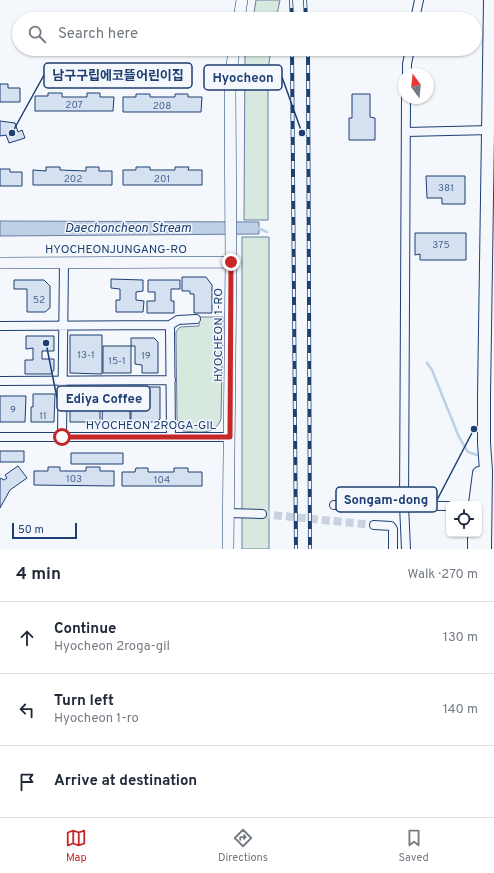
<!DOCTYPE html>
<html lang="en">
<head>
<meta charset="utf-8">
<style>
	:root { --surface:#fff; --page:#f2f2f3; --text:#1f2937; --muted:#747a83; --line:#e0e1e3; --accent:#c62828 }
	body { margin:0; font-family:Overpass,"Noto Sans KR",sans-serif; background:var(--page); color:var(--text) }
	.controls { position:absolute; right:12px; bottom:12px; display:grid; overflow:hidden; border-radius:6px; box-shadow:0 1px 3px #0004 }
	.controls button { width:36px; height:36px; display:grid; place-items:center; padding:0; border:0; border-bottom:1px solid var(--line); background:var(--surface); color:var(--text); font:20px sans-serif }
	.compass { position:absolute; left:398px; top:68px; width:36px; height:36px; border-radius:50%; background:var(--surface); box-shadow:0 1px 3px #0004; rotate:345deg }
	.scale { position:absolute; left:12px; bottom:10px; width:65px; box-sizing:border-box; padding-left:4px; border:2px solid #1d3f73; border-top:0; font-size:11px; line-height:14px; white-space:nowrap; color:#1d3f73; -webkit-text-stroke:3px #f4f7fb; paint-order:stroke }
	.stop { position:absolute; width:12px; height:12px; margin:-9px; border:3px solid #c62828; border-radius:50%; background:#fff }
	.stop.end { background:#c62828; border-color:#fff; box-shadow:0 1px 4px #0008 }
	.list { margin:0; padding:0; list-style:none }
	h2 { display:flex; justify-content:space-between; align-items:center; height:52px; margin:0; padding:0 16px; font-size:17px }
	h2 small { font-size:13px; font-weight:400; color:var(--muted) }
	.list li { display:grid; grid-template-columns:26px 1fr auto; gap:12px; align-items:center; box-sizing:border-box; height:72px; padding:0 16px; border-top:1px solid var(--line) }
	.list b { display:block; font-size:15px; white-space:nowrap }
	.list p { margin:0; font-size:13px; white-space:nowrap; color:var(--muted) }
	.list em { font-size:13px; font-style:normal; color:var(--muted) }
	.icon { flex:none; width:22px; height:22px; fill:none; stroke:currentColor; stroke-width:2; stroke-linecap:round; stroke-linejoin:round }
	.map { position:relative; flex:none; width:494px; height:549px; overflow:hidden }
	.search { position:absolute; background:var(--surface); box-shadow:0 1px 3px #0004; left:12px; right:12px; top:12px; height:44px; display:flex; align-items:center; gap:10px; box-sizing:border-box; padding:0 14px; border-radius:22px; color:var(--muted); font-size:15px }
	.sheet { height:268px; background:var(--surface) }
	nav { display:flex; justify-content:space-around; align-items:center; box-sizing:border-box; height:56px; border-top:1px solid var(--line); background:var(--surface); font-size:11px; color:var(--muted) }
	nav a { display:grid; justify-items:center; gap:2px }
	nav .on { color:var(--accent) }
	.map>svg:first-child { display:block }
	.green { fill:#d7e8df; stroke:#687fa3 }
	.water { fill:#bed0e5; stroke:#687fa3 }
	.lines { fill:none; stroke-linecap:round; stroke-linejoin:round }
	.stream { stroke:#bed0e5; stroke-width:2.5 }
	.building { fill:#d5e0f0; stroke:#1d3f73 }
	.street-tunnel { stroke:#c9d2e0; stroke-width:8; stroke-dasharray:8 4; stroke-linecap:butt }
	.street-casing { stroke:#1d3f73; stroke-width:10 }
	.secondary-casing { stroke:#1d3f73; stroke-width:12 }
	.primary-casing { stroke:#1d3f73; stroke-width:14 }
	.street { stroke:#f4f7fb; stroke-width:8 }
	.secondary { stroke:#f4f7fb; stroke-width:11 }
	.primary { stroke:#f4f7fb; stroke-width:12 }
	.rail-casing { stroke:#1d3f73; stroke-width:4 }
	.rail { stroke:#f4f7fb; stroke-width:2.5; stroke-dasharray:8; stroke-linecap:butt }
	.route { stroke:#c62828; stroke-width:5 }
	.labels { text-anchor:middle; stroke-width:3; stroke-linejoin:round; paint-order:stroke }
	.number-label { font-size:10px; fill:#4b6792 }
	.street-label { font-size:12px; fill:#1d3f73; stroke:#f4f7fb }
	.water-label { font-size:13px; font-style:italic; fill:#1d3f73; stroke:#f4f7fb }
	.leader { fill:none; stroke:#1d3f73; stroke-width:1.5 }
	.callout-dot { fill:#1d3f73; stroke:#f4f7fb; stroke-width:1.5 }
	.callout { fill:#f4f7fb; stroke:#1d3f73; stroke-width:1.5 }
	.callout-label { font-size:13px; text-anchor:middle; font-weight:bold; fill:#1d3f73 }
</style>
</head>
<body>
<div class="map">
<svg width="494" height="549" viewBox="0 0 494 549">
	<rect width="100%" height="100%" fill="#f4f7fb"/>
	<!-- green -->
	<path class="green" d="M256 0H280L276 19H253Z
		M245 49H271L268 70V220H244Z
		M242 237H269V549H242Z
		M199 317H223L221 419C215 436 198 432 183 431L180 427 177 419 176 332 180 327 199 326Z"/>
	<!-- water -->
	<path class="water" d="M0 221 259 222V234L0 236Z"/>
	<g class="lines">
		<!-- stream -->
		<path class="stream" d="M256 227 267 232
			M427 363 432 370 459 437 468 452 480 456"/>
	</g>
	<!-- building -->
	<path class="building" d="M49 13H63V16H88V13H101V16H114V19H35V16H49Z
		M139 14H153L154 17H179V14H192V17H205V19H126V17H139Z
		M0 84H8V88H20V102H0Z
		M48 93H62V97H87V93H100V97H114L113 111H35V96H48Z
		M136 94H150V97H175V94H188V97H202L201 112H123V97H136Z
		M352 94H370V117L375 118V140H349V118H352Z
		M0 121 15 123 18 132 22 130 25 138 9 143 6 135 0 136Z
		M46 167H60V170L86 171V167H99V171H112V185H33V170L46 171Z
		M136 167H150V170H175V167H189L188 170H202V185H123V170H136Z
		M0 169H10V172H22V186H0Z
		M426 176H465V204H442V198H427Z
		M415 233H466V260H420V254L415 255Z
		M182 277H206L212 285V313H194V294H190V291H182Z
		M111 279 143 280V291L136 292V300L144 301 143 312H116V300H120V289L111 288Z
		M14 280H44L50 286V308L45 312H27V289H14Z
		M148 280H180V289H171V301H174V313H147V301H155V292H148Z
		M70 335H102V374L70 373Z
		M26 336H54V351H42V359H54V370L51 374H25V360H33V348L26 349Z
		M131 338H154L158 342V373H142V365L135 364V346H131Z
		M103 346H131V373H103Z
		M70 384H100V422H70Z
		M131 387H160V419L155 422H131Z
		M33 394H55L54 422H31V407H33Z
		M103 395H130V422H102Z
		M0 396H26L25 422H0Z
		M0 451H24V462H0Z
		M71 453H123V464H71Z
		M18 466 27 478 10 490 0 508V478L4 480 7 478 5 475Z
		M48 467H60V471H86V467H100V471H114V486L34 485V471H48Z
		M136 468H148V472H174V468H188V472H202V486H122V472H135Z"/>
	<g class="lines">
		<!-- street-tunnel -->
		<path class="street-tunnel" d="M262 514 374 525"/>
		<!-- street casing -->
		<g class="street-casing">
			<path id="street" d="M415 19 419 0
				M407 74V64L410 49
				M406 132 491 130
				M170 325 178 320 196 319
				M0 326 170 325 171 437
				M0 381 171 380
				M0 437H230
				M62 437 64 262
				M334 505 449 506
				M228 513 262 514
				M374 525 391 526 393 529V549
				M406 549 404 505 406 98"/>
		</g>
		<!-- secondary casing -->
		<g class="secondary-casing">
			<path id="secondary" d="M239 19 242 0
				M0 263 231 262
				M228 549 231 262 230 83 234 49"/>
		</g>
		<!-- primary casing -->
		<g class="primary-casing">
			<path id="primary" d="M475 504 479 473
				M474 534V549
				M485 549 486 471 484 443V396L490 0"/>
		</g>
		<!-- street -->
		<use href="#street" class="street"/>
		<!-- secondary -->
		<use href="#secondary" class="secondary"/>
		<!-- primary -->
		<use href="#primary" class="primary"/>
		<!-- rail casing -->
		<g class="rail-casing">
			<path id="rail" d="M291 0 292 19
				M305 0 306 19
				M292 49 296 549
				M308 49 310 549"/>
		</g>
		<!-- rail -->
		<use href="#rail" class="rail"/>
	</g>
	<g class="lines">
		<!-- route -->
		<path class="route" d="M62 437H230L231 262"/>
	</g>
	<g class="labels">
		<!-- number labels -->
		<g class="number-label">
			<text x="74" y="108">207</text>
			<text x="162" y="109">208</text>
			<text x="73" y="182">202</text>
			<text x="162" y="182">201</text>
			<text x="446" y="191">381</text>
			<text x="441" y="248">375</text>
			<text x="39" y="303">52</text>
			<text x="86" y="358">13-1</text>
			<text x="146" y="359">19</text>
			<text x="117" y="364">15-1</text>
			<text x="13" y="413">9</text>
			<text x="43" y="419">11</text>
			<text x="74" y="482">103</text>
			<text x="162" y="483">104</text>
		</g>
		<!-- street labels -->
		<g class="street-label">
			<text x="116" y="253">HYOCHEONJUNGANG-RO</text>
			<text transform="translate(218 335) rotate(-90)" y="4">HYOCHEON 1-RO</text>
			<text x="151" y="429">HYOCHEON 2ROGA-GIL</text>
		</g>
		<!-- water labels -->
		<g class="water-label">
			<text x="128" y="232">Daechoncheon Stream</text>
		</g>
	</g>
	<!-- callouts -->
	<path class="leader" d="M12 133L44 75M302 133L282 77M46 343L57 398M474 429L437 500"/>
	<g class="callout-dot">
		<circle cx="12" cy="133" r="4"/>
		<circle cx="302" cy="133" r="4"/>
		<circle cx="46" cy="343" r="4"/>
		<circle cx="474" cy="429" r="4"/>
	</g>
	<g class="callout">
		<rect x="44" y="63" width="148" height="25" rx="4"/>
		<rect x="204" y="65" width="78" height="25" rx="4"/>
		<rect x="57" y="386" width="93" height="25" rx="4"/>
		<rect x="336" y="487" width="101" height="25" rx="4"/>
	</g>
	<g class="callout-label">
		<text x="118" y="80">남구구립에코뜰어린이집</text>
		<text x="243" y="82">Hyocheon</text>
		<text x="104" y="403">Ediya Coffee</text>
		<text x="386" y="504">Songam-dong</text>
	</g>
</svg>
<div class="controls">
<button><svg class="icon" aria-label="locate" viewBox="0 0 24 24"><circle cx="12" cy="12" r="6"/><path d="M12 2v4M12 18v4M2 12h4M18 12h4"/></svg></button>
</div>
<svg class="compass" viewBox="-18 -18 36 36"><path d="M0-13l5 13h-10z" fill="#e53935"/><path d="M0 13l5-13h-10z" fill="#747a83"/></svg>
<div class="scale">50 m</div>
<div class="stop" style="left:62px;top:437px"></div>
<div class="stop end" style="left:231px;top:262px"></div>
<div class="search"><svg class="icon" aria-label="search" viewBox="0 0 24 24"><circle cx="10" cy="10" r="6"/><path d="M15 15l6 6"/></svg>Search here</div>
</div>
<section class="sheet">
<h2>4 min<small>Walk · 270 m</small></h2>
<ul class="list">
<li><svg class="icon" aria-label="ahead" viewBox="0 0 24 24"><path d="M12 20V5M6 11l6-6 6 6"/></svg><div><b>Continue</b><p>Hyocheon 2roga-gil</p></div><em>130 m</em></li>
<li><svg class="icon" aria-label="left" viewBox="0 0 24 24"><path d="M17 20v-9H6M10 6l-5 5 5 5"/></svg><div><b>Turn left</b><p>Hyocheon 1-ro</p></div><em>140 m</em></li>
<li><svg class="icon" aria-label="arrive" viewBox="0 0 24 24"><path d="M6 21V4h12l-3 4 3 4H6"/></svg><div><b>Arrive at destination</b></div></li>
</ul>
</section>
<nav>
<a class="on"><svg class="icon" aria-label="map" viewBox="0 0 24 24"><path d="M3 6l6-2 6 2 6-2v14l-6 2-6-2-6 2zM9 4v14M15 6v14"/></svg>Map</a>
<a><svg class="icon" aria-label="directions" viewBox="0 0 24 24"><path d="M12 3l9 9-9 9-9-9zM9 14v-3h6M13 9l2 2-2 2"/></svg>Directions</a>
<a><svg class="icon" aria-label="saved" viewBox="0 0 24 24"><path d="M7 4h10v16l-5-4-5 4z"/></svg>Saved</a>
</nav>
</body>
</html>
